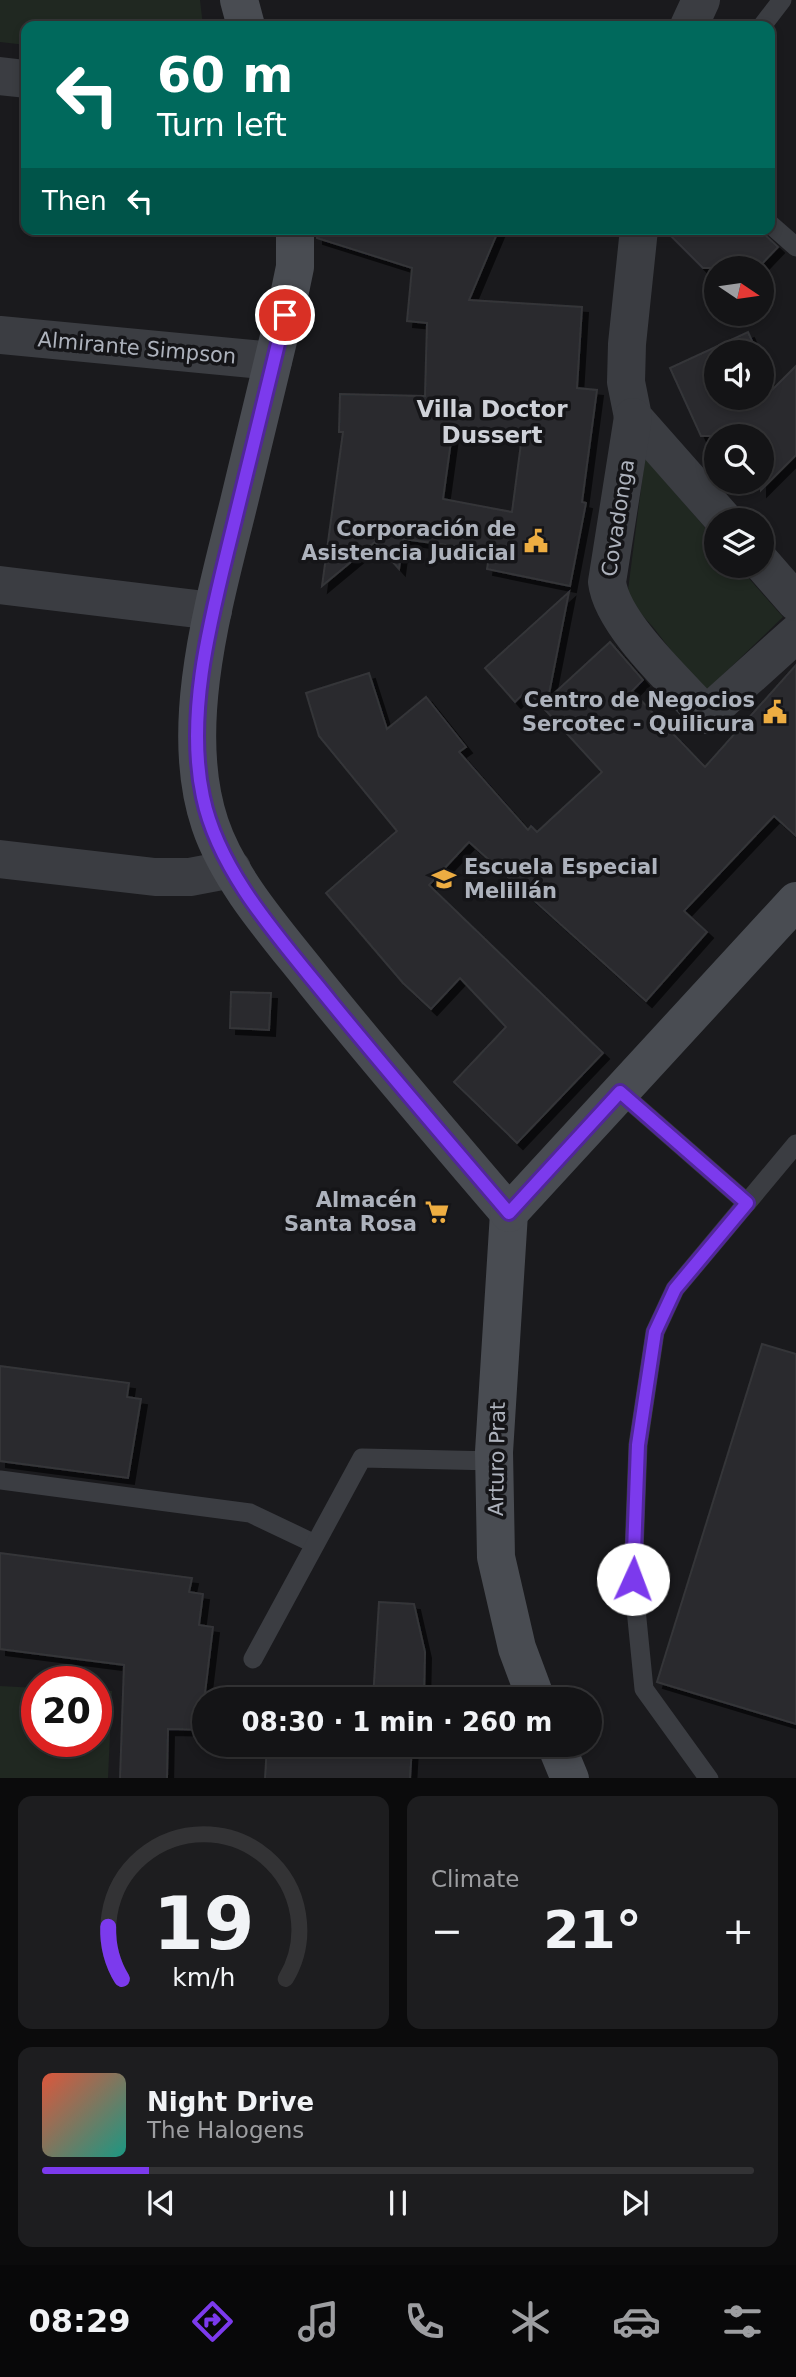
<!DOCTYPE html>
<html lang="en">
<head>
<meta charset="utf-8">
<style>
  :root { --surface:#141416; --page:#1d1d1f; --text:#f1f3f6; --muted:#9d9ea1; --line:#333335; --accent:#7c3aed }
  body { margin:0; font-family:"DejaVu Sans",sans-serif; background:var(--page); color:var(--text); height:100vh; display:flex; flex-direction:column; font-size:26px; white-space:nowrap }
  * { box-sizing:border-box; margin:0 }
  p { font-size:23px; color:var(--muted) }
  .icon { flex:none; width:38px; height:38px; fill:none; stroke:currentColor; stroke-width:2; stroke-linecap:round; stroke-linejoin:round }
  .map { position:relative; height:1778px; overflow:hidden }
  .drawer { display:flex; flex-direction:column; gap:18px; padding:18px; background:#0b0b0c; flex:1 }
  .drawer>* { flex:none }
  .hud { position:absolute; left:21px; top:21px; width:754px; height:214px; border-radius:14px; box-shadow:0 4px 10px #0003,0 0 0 2px var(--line); background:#00695c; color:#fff; overflow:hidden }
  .needle { width:46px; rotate:103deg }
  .tools { position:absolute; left:704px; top:256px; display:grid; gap:14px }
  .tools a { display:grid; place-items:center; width:70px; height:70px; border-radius:50%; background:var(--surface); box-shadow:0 4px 10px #0003,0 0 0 2px var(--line); font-size:35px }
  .speed { position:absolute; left:21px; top:1666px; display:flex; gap:14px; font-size:35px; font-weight:700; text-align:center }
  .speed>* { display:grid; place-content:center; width:91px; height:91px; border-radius:50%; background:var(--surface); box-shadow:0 4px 10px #0003,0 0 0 2px var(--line); line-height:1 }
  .speed .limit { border:10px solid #d22; background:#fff; color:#111 }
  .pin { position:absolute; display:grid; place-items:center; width:60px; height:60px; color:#fff; margin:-30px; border:4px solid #fff; border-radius:50%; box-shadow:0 2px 7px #0007 }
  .me { position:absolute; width:77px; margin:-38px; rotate:2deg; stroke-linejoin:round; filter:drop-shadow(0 0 5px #0008) }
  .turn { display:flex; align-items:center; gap:24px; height:147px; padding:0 21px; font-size:32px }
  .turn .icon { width:91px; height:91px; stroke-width:2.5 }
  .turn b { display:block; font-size:49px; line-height:60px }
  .then { display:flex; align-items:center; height:66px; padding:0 21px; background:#0003; gap:14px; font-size:26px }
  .big { font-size:52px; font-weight:700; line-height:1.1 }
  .drawer .card { flex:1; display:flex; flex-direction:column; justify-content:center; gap:10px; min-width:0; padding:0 24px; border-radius:14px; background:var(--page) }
  .drawer .dial { align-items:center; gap:0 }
  .dial svg { height:182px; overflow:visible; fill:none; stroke:var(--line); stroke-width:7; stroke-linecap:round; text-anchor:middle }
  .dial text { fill:var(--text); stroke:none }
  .song { display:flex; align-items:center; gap:21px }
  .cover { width:84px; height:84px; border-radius:10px; background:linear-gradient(135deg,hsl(10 70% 55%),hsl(170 70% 35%)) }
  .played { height:7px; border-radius:4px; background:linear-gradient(90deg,var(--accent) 15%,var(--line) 15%) }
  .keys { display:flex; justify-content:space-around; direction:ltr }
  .heat { display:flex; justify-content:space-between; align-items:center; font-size:38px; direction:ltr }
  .drawer .tiles { flex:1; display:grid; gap:18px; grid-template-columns:1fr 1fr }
  .card:last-child { grid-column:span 2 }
  .trip { position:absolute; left:192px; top:1687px; width:410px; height:70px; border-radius:35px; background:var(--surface); box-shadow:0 4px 10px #0003,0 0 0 2px var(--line); font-weight:700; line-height:70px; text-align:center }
  .tabs { display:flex; height:112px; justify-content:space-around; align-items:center; background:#080809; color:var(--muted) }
  .tabs .icon { width:49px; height:49px }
  .tabs .active { color:var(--accent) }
  .tabs b { font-size:32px; color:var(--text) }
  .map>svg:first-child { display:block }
  .green { fill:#202821 }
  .building { fill:#2a2b2e; stroke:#343539; stroke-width:2; fill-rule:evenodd; filter:url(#shadow) }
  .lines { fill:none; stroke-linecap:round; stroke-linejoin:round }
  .lane { stroke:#3b3d42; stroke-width:19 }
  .street { stroke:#3b3d42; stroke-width:38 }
  .secondary { stroke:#494c52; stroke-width:38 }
  .route-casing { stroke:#51269a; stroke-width:18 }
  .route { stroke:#7c3aed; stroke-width:12 }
  .labels { text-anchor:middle; stroke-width:7; stroke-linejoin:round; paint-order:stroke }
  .street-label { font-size:21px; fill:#adb2bc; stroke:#151518 }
  .poi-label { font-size:21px; font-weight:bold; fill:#adb2bc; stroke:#151518; text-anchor:end }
  .neighbourhood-label { font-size:23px; font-weight:bold; fill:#ced1d8; stroke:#151518 }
</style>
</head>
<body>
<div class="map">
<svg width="796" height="1779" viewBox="0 0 796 1779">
  <defs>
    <filter id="shadow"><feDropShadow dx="6" dy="6" stdDeviation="0" flood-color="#0009"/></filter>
  </defs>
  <rect width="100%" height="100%" fill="#1a1a1d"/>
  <g class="green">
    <path d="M0,0H200L203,26H26V45L0,42Z"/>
    <path d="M645,458L716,540V565H737L783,617L704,693L653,627L627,598Z"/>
    <path d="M0,1686L37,1688V1741H96V1690L112,1691L108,1778H0Z"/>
  </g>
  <g class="building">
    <path d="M317,229H499L469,300L582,307L577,388L597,390L582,502L586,503L570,586L487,569L490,551L403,539L399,569L375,542L322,586L343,432H339L340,394L425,396L427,323L407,321L412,268L317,238ZM452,434L522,436L512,512L443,499Z"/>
    <path d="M664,229H759L778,247L758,268H703Z"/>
    <path d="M748,332L757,352H716V397H761V362L773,389L796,366V455L761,490V436H701L670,368Z"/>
    <path d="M569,592L548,699L610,642L643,680L632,691L705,767L796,665V836L774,816L684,911L707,932L646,1001L469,842L429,885L603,1053L517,1143L454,1082L506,1027L460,978L431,1009L403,983L326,893L397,831L319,736L306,693L369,673L387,729L426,697L466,747L459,752L528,830L531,826L537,832L602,772L527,690L515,702L485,668Z"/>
    <path d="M231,992L271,993L269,1030L230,1028Z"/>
    <path d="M762,1344L796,1354V1724L657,1682Z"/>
    <path d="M0,1366L129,1383L127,1397L141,1399L128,1478L0,1461Z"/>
    <path d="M0,1553L192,1578L189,1592L203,1594L199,1625L213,1627L205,1693L263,1695V1698L291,1699H205V1730L168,1729L167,1779H120L124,1665L0,1649Z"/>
    <path d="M379,1602L414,1604L425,1652L424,1699H373Z"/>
    <path d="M267,1745H412L410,1779H265Z"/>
  </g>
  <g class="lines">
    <g class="lane">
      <path d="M762,26L782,0"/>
      <path d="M770,224L796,247"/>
      <path d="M620,1092L747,1203"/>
      <path d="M0,1480L250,1513L315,1544"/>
      <path d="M253,1659L362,1458L495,1461"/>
      <path d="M709,1779L644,1689L633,1579L638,1445L655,1332L675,1289L796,1144"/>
    </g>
    <g class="street">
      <path d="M689,26L701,0"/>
      <path d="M0,76L26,79"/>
      <path d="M639,229L627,344L626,382L633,417L724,520"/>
      <path d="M0,335L273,361"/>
      <path d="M633,417L607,582C612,624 676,682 706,715L796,634"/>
      <path d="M761,562L796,602"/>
      <path d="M0,585L213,611"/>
      <path d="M0,859L155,877H190L232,869"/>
    </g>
    <g class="secondary">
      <path d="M239,0L246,26"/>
      <path d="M295,229V267L290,291C273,362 256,432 239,502C215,600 177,726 210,824C229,881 278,935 315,982C378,1060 443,1136 509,1213"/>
      <path d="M509,1213L494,1452L496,1557L517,1648L536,1699"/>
      <path d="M509,1213L796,901"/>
      <path d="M556,1745L570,1779"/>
    </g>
  </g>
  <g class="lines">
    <g class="route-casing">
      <path id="route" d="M285,315C267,388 249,462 231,536C211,618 185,714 203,797C219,874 283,942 331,1002C389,1073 449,1143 509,1213L620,1092L747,1203L675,1289L655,1332L638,1445L633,1579"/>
    </g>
    <use href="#route" class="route"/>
  </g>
  <defs>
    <g id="civic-bare" transform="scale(1.89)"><path d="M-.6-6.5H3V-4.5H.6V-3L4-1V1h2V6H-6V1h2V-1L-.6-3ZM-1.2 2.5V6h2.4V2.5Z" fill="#edad42" stroke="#151518" stroke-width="2.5" paint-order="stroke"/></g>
    <g id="school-bare" transform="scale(1.89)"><path d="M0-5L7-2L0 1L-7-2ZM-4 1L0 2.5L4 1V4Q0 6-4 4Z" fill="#edad42" stroke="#151518" stroke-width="2.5" paint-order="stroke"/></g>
    <g id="supermarket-bare" transform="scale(1.89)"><path d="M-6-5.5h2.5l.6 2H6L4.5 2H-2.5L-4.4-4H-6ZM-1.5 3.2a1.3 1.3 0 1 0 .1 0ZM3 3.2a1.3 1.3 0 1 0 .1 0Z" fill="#edad42" stroke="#151518" stroke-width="2.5" paint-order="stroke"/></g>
  </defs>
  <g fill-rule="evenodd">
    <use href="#civic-bare" x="536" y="541"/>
    <use href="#civic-bare" x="775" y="712"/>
    <use href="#school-bare" x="444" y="879"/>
    <use href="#supermarket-bare" x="437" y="1212"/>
  </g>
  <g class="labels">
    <g class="street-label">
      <text transform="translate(137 348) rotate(5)" y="7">Almirante Simpson</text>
      <text transform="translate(618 518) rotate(-81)" y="7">Covadonga</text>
      <text transform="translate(497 1459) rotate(-89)" y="7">Arturo Prat</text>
    </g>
    <g class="poi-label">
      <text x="516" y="536">Corporación de<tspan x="516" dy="24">Asistencia Judicial</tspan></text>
      <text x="755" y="707">Centro de Negocios<tspan x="755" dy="24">Sercotec - Quilicura</tspan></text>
      <text x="464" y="874" text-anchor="start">Escuela Especial<tspan x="464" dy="24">Melillán</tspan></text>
      <text x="417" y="1207">Almacén<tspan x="417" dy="24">Santa Rosa</tspan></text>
    </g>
    <g class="neighbourhood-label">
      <text x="492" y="417">Villa Doctor<tspan x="492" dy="26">Dussert</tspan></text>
    </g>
  </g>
</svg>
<div class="tools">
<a><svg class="needle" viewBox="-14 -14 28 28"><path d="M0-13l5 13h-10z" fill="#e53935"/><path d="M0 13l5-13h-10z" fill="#9d9ea1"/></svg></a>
<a><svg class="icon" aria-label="sound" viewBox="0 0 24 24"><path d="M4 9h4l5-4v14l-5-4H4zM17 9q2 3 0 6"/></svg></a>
<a><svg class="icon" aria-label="search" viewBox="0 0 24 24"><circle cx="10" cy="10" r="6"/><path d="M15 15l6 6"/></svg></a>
<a><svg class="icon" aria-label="layers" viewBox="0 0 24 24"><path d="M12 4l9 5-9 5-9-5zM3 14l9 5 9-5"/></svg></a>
</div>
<div class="speed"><div class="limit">20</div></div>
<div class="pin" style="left:285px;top:315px;background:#d93025"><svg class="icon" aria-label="arrive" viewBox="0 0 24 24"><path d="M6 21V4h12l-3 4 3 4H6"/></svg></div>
<svg class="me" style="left:633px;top:1579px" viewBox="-20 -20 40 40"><circle r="19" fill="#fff"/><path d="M0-13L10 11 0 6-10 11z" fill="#7c3aed"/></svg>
<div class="trip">08:30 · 1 min · 260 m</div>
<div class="hud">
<div class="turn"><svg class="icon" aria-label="left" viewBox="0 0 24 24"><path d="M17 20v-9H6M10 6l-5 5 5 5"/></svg><div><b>60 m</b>Turn left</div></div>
<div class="then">Then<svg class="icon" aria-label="left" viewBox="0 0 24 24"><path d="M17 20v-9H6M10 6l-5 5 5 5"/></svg></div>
</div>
</div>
<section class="drawer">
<div class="tiles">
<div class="card dial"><svg viewBox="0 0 100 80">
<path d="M14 69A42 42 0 1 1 86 69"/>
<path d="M14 69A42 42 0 0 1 8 46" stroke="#7c3aed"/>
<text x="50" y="56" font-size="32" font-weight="700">19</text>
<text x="50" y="72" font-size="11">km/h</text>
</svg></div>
<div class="card"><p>Climate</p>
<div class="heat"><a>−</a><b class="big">21°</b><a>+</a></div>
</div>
<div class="card">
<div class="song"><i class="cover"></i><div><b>Night Drive</b><p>The Halogens</p></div></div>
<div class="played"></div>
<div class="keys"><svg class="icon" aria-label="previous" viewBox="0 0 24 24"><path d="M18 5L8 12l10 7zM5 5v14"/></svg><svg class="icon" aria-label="pause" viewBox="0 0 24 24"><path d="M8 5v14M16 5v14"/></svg><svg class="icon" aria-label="next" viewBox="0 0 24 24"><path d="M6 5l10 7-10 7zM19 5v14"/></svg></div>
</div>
</div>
</section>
<nav class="tabs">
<b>08:29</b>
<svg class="icon active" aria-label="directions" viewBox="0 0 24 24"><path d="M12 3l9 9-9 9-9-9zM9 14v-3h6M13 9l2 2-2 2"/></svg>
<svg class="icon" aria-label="music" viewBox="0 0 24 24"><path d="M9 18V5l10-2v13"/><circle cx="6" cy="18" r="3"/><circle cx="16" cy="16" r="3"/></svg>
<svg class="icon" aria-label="phone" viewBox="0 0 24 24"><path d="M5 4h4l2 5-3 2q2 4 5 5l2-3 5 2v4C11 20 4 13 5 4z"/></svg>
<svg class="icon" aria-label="climate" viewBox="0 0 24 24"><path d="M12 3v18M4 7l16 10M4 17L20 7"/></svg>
<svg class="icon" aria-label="car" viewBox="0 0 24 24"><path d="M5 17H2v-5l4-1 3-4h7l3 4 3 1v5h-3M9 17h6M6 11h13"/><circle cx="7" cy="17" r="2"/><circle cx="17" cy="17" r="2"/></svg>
<svg class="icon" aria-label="filters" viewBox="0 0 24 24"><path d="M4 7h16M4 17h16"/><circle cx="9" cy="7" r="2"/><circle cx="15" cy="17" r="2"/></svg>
</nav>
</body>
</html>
